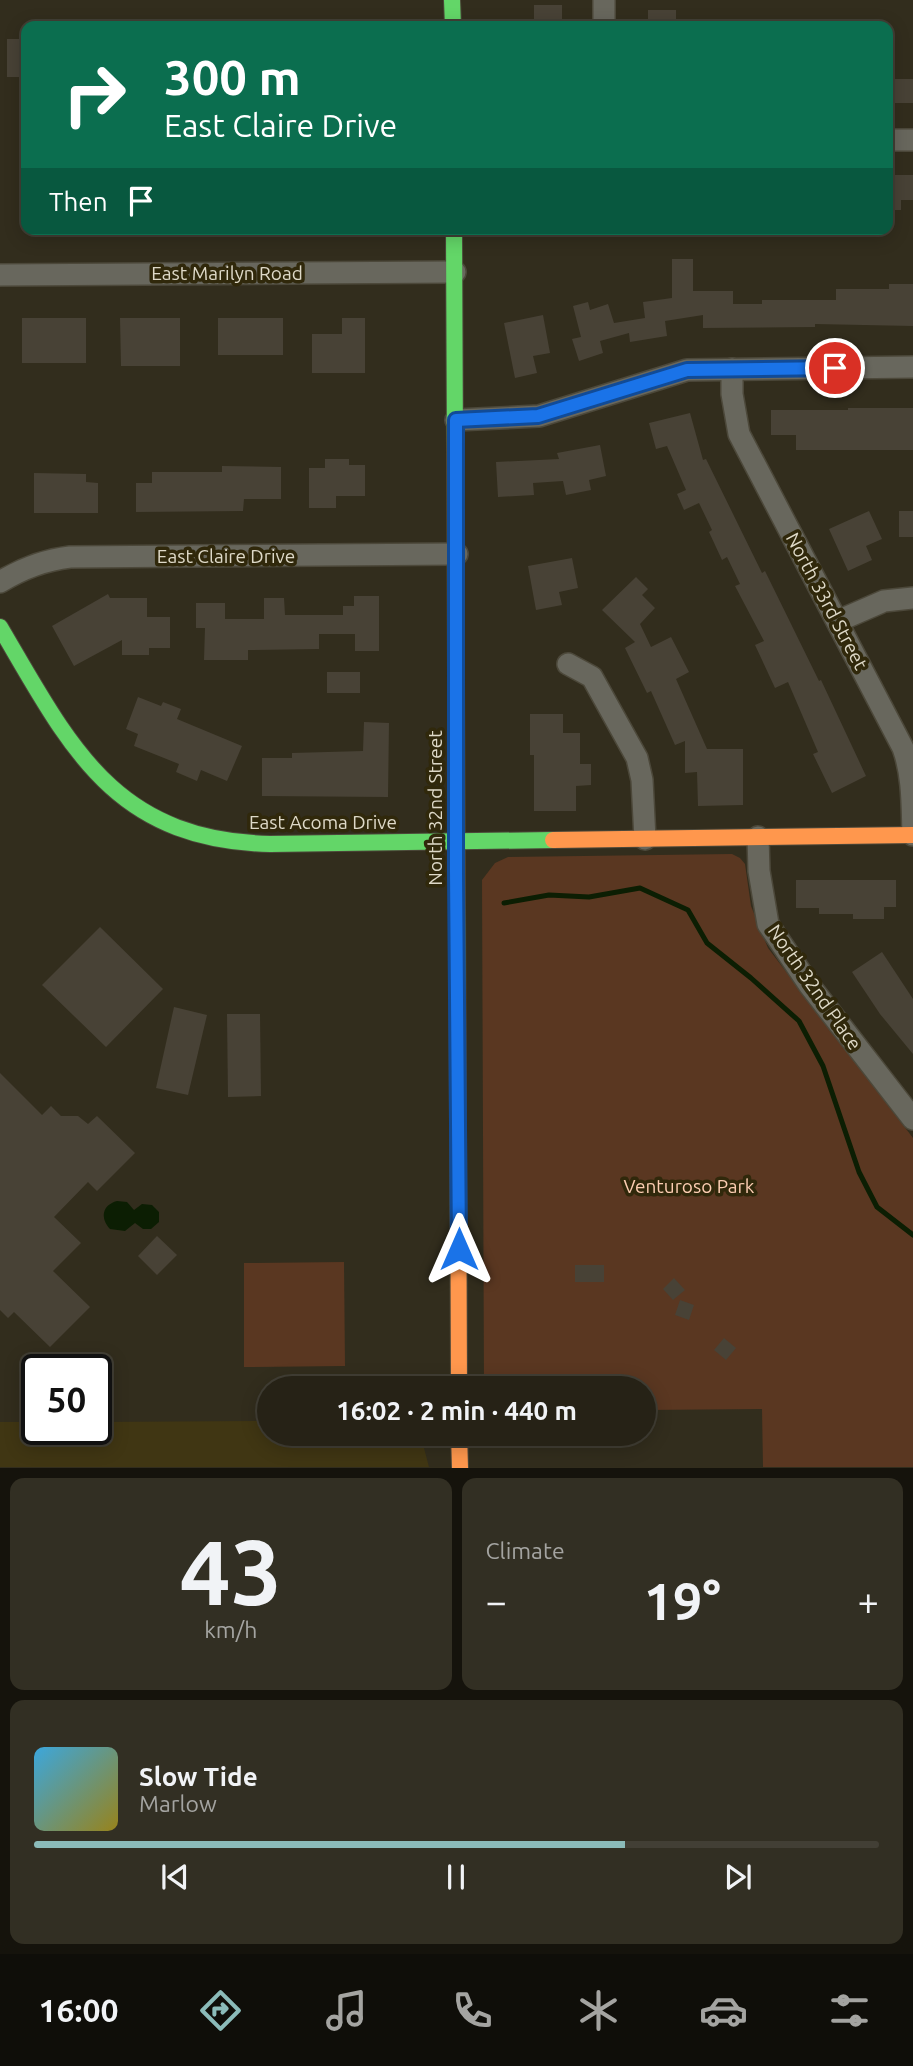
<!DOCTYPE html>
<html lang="en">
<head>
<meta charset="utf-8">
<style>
  :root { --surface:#262216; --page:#322f23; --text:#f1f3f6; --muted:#a4a4a1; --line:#423f35; --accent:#8bbbb9 }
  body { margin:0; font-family:Ubuntu,sans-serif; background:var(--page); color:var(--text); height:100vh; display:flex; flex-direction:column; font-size:26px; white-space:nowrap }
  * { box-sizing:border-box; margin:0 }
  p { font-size:23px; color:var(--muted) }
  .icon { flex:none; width:38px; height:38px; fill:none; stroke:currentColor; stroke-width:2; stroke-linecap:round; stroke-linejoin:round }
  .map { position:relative; height:1468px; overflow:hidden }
  .drawer { display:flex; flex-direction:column; gap:10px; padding:10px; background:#15130c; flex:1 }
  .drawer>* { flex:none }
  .hud { position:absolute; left:21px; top:21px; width:872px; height:214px; border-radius:14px; box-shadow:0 4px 18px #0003,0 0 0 2px var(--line); background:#0b6e4f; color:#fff; overflow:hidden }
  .speed { position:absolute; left:21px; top:1354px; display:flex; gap:14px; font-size:35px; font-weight:700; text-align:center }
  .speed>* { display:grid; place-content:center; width:91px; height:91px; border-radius:50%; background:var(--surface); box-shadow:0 4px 18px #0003,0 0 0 2px var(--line); line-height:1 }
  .speed .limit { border:4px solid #111; border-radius:10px; background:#fff; color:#111 }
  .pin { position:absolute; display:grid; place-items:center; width:60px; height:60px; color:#fff; margin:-30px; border:4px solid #fff; border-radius:50%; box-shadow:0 2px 7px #0007 }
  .me { position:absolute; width:77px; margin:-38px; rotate:0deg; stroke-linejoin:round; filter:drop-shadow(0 0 5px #0008) }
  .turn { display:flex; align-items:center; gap:24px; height:147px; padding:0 28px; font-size:32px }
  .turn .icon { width:91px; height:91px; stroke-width:2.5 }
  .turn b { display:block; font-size:49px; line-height:60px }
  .then { display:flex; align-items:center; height:66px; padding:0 28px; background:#0003; gap:14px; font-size:26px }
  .big { font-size:52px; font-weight:700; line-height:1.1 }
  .drawer .card { flex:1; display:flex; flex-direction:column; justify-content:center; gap:10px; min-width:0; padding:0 24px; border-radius:14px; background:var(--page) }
  .drawer .dial { align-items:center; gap:0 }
  .dial b { font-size:91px; line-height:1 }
  .song { display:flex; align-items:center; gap:21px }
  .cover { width:84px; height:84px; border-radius:10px; background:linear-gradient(135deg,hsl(200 70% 55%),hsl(50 70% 35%)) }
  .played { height:7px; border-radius:4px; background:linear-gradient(90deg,var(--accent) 70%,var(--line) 70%) }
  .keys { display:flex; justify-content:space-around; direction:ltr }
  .heat { display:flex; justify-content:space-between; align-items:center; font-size:38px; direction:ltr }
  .drawer .tiles { flex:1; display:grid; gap:10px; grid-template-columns:1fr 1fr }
  .card:last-child { grid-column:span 2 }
  .trip { position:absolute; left:257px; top:1376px; width:399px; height:70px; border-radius:35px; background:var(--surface); box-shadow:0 4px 18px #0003,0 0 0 2px var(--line); font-weight:700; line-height:70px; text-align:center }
  .tabs { display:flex; height:112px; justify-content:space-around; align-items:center; background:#0f0e09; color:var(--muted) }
  .tabs .icon { width:49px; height:49px }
  .tabs .active { color:var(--accent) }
  .tabs b { font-size:32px; color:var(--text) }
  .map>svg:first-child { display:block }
  .built { fill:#403613 }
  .green { fill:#5a3721 }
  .water { fill:#0c1e03 }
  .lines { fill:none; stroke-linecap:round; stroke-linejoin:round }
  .stream { stroke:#0c1e03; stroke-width:5 }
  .building { fill:#484236 }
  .street-casing { stroke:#4c483a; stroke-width:24 }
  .fast-casing { stroke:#4c483a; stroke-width:18 }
  .slow-casing { stroke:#4c483a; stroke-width:18 }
  .street { stroke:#68675d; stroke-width:21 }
  .fast { stroke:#63d668; stroke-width:16 }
  .slow { stroke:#ff974d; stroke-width:16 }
  .route-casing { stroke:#114b97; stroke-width:18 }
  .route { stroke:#1a73e8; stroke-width:12 }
  .labels { text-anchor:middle; stroke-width:7; stroke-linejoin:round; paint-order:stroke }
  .street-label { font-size:19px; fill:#ded9c8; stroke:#30280b }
  .park-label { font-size:19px; fill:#fccdb2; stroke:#30280b }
</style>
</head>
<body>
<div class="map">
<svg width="913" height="1468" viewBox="0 0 913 1468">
  <rect width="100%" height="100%" fill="#322d1d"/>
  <path class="built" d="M269,1421L270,1433H420L429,1467H0V1422H37V1430H96V1422Z"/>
  <g class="green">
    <path d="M732,854L740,858L745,864L751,906L768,948L913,1138V1467H763L762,1409L644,1410V1388H484L482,880L495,863L508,857Z"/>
    <path d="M344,1262L345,1366L244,1367V1263Z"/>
  </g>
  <path class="water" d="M117,1201L127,1202L134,1210L142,1204L152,1205L159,1212V1222L151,1229H143L135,1223L125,1231L110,1229C100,1218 102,1205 117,1201Z"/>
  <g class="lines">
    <path class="stream" d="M504,903L549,895L589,897L640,888L688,910L707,943L751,978L799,1021L823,1066L859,1172L877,1207L913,1235"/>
  </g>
  <g class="building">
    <rect x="534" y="5" width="28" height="21"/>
    <rect x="648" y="10" width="28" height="16"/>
    <rect x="7" y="39" width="19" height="38"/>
    <rect x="894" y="79" width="19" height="24"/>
    <path d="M887,175H913V200H901V210H887Z"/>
    <path d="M672,259H693V291H733V304H762V300H836V289H889V284H913V326L815,324V327L703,328V315L665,321L667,336L630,342L629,333L600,341L603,353L579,361L572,339L581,337L573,306L588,302L590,310L608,304L614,323L645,318L643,302L672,298Z"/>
    <path d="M543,315L550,353L533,356L537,373L515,378L504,323Z"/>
    <rect x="22" y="318" width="64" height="45"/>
    <path d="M120,318H180V366H121Z"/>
    <rect x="218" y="318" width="65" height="37"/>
    <path d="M342,318H365V373H312V334H342Z"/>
    <path d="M848,408H913V450H796V435H771V410H848Z"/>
    <path d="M690,413L703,460L706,459L762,573L765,571L819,681L821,680L866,776L832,793L813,754L818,752L788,682L775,688L755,645L764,641L735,586L740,584L727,557L722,560L709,532L712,530L699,503L684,510L677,494L686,490L667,446L656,449L649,423Z"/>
    <path d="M600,445L606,476L589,480L591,490L566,495L563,481L533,483L534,495L498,497L496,462L559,459L557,453Z"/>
    <path d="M325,459H349V465H365V496H336V508H309V468H325Z"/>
    <path d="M222,466L281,467V499H244L243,511L136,512V483H152V472H222Z"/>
    <path d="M34,473L86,474V482L98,483V513H34Z"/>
    <path d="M869,511L882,539L866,546L872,560L848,571L829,529Z"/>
    <rect x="899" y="511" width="14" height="26"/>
    <path d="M572,558L578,588L559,592L562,605L536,610L528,566Z"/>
    <path d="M636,577L648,589L642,595L655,608L640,624L651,647L671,637L689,672L676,679L707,749H743V805L698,806L697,772L685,773V741L675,745L651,691L647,693L625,648L635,642L602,610Z"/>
    <path d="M108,594L110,598H147V617H170V648H149V655H122V640L74,666L52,626Z"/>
    <path d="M354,596H379V651H355V634H319V649L248,650V660H204L205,628H196V603H225V619H264V598H284L285,615H343V606H354Z"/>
    <rect x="327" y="672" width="33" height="21"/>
    <path d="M138,697L161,706L163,702L181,709L177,719L242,746L227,781L201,770L197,781L176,772L179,764L134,746L138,734L126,729Z"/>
    <path d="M530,714H563V733H580V764H591V785L576,786V811H534V755H530Z"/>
    <path d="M364,722L389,723L388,797L262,796V758H292V753L363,751Z"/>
    <path d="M796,880H896V907H884V919H853V914H819V908H796Z"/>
    <path d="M100,927L163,989L106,1047L42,985Z"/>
    <path d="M882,952L913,999V1054L880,1014L852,972Z"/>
    <path d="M174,1007L207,1015L188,1095L156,1088Z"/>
    <path d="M227,1014H260L261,1096L228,1097Z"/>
    <path d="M0,1073L42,1115L51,1106L61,1116H78L88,1124L97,1116L135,1153L97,1191L88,1182L54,1217L81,1243L53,1271L90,1307L50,1347L14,1312L8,1318L0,1310Z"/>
    <path d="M157,1236L177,1255L157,1275L138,1256Z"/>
    <rect x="575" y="1265" width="29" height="17"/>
    <path d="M674,1278L685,1290L673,1300L663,1289Z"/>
    <path d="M680,1300L694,1305L689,1320L675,1315Z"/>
    <path d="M724,1338L736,1348L726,1360L714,1350Z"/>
  </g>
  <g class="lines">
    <g class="street-casing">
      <g id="street">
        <path d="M604,0V26"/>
        <path d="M887,140H913"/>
        <path d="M0,275L455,272"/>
        <path d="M732,369V394L739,434L903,748C913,776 912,805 913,835"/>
        <path d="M456,420L539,416L687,370L913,367"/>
        <path d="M0,582C23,568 44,560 70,557L457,554"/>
        <path d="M838,621L884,601L913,598"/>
        <path d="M568,664L592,677L637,758L642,780L645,839"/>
        <path d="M758,837L759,871L768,924L810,986L913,1119"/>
      </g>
    </g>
    <g class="fast-casing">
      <g id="fast">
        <path d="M452,0L453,26"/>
        <path d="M454,229L458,1127"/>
        <path d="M0,627C70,746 113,840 270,844L553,840"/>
      </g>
    </g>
    <g class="slow-casing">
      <g id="slow">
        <path d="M553,840L913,835"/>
        <path d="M458,1127L459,1388"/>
        <path d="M459,1433L460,1468"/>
      </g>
    </g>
    <use href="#street" class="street"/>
    <use href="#fast" class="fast"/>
    <use href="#slow" class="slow"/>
  </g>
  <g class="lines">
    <g class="route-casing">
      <path id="route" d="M459,1249L456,872V420L538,416L687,370L835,368"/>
    </g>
    <use href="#route" class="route"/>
  </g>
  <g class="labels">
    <g class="street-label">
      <text x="227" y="280">East Marilyn Road</text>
      <text x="226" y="563">East Claire Drive</text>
      <text transform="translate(827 601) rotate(62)" y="7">North 33rd Street</text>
      <text transform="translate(435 808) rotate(-90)" y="7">North 32nd Street</text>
      <text x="323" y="829">East Acoma Drive</text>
      <text transform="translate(815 987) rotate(55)" y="7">North 32nd Place</text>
    </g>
    <g class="park-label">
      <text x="689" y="1193">Venturoso Park</text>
    </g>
  </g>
</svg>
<div class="speed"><div class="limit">50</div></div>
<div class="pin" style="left:835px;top:368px;background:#d93025"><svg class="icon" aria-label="arrive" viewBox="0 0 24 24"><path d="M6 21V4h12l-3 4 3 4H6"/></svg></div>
<svg class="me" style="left:459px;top:1249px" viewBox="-20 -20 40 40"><path d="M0-17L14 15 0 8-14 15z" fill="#1a73e8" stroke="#fff" stroke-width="4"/></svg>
<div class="trip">16:02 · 2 min · 440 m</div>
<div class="hud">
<div class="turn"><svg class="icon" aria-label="right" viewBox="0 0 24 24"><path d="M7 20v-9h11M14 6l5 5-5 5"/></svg><div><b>300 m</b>East Claire Drive</div></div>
<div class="then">Then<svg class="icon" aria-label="arrive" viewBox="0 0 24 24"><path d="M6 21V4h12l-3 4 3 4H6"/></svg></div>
</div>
</div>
<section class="drawer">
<div class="tiles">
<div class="card dial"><b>43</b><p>km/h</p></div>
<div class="card"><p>Climate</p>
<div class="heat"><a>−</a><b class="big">19°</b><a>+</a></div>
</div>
<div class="card">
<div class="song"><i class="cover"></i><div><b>Slow Tide</b><p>Marlow</p></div></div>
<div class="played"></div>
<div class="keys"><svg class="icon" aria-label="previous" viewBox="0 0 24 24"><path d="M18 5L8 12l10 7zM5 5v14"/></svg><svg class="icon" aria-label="pause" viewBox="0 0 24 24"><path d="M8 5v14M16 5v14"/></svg><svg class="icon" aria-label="next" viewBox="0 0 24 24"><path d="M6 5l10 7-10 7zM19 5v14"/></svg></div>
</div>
</div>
</section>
<nav class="tabs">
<b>16:00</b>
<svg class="icon active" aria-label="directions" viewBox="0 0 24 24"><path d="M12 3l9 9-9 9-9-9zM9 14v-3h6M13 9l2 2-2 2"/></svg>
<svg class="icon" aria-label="music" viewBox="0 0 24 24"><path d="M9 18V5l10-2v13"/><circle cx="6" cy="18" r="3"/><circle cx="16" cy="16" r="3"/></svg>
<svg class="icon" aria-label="phone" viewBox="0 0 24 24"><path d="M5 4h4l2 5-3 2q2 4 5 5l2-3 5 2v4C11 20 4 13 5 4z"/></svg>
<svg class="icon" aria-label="climate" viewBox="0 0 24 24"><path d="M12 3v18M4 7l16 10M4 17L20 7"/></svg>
<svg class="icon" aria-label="car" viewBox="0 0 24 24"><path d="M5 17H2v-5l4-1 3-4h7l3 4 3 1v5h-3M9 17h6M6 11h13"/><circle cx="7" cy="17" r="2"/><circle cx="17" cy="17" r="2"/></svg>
<svg class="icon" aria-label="filters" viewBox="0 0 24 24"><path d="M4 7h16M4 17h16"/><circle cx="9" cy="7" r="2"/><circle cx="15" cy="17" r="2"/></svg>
</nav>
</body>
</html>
